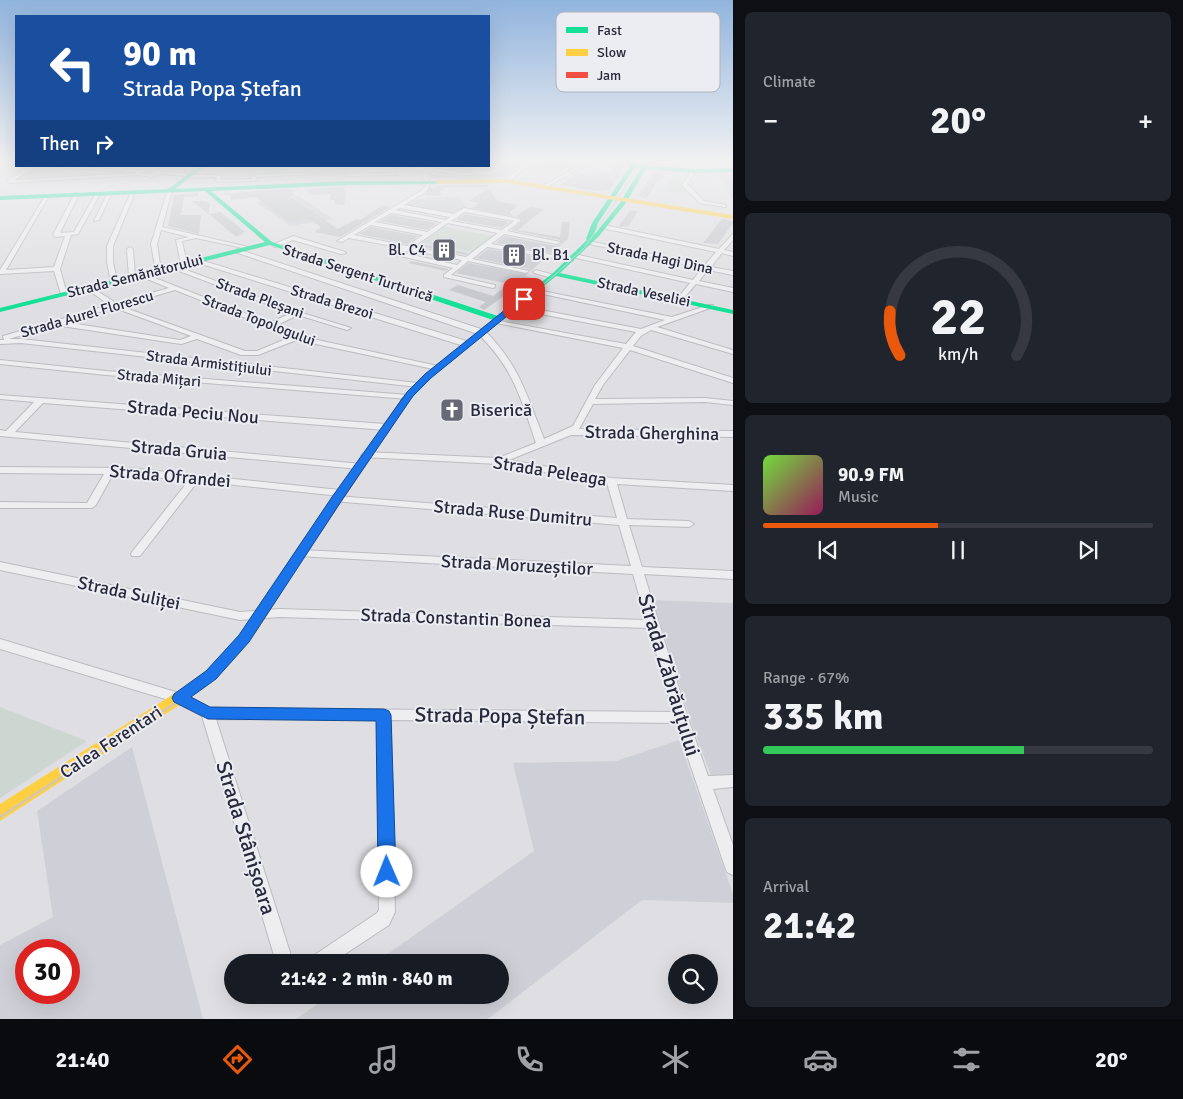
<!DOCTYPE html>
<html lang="en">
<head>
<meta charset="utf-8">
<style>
  :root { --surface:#171b24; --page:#20242c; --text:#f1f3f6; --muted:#9ea1a6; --line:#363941; --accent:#ea580c }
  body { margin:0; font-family:Signika,sans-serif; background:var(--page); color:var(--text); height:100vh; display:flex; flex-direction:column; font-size:19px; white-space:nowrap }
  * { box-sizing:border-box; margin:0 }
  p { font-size:16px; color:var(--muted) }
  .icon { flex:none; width:28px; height:28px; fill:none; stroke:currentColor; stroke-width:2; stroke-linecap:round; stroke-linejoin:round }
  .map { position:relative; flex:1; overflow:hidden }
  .sheet { display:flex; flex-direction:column; gap:12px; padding:12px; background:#0d0f14; width:450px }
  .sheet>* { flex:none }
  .hud { position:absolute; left:15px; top:15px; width:475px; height:152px; border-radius:0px; box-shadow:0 5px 20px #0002; background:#1a4fa0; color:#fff; overflow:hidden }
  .controls { position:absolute; left:668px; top:954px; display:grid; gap:10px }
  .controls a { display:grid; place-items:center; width:50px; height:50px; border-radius:50%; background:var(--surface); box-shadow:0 5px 20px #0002; font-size:25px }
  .speed { position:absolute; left:15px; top:939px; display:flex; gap:10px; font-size:25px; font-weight:700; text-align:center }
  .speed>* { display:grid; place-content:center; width:65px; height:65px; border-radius:50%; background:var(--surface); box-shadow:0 5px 20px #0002; line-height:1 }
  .speed .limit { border:8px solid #d22; background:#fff; color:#111 }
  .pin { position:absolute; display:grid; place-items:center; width:42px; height:42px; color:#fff; margin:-21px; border-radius:10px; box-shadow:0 2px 8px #0006 }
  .me { position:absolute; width:55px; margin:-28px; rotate:359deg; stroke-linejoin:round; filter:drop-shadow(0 0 4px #0008) }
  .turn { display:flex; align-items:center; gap:18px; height:105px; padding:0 25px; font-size:22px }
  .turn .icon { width:65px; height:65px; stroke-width:2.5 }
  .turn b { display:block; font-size:35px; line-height:42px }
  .then { display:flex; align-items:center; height:48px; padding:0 25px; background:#0003; gap:10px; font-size:19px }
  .big { font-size:38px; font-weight:700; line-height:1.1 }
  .sheet .widget { flex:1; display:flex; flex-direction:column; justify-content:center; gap:8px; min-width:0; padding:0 18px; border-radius:8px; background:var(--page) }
  .sheet .dial { align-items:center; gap:0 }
  .dial svg { height:130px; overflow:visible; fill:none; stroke:var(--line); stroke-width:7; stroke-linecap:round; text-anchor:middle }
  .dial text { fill:var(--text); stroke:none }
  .song { display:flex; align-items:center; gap:15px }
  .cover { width:60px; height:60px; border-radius:8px; background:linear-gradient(135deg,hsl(100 70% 55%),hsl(330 70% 35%)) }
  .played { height:5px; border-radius:2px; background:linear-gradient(90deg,var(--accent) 45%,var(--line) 45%) }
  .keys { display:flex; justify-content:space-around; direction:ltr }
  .heat { display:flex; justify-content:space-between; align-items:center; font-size:28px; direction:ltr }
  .charge { height:8px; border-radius:4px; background:linear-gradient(90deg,#34c759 67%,var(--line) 0) }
  .trip { position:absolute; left:224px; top:954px; width:285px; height:50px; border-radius:25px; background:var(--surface); box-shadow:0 5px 20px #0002; font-weight:700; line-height:50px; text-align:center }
  .dock { display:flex; height:80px; justify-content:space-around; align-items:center; background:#090b0e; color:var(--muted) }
  .dock .icon { width:35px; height:35px }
  .dock .active { color:var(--accent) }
  .dock b { font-size:22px; color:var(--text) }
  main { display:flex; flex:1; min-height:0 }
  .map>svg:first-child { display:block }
  .built { fill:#cfd0d7; fill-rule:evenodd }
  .green { fill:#cdd6d0 }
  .building { fill:#c6c7cc }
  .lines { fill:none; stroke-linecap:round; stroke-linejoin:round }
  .street-casing { stroke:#bcbcc0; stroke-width:2 }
  .street { fill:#eeeef0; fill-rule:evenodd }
  .fast { fill:#16e098; fill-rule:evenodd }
  .slow { fill:#ffcf43; fill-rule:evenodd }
  .jam { fill:#f24e42; fill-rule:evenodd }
  .tram-far1 { stroke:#c7c7cb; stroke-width:1 }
  .tram { stroke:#c7c7cb; stroke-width:2 }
  .route { fill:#1a73e8; stroke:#114b97 }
  .labels { text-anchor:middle; stroke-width:4; stroke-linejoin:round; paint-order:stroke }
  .far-poi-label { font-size:15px; fill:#28293b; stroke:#ecedf3; text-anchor:end }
  .far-street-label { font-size:15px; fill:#28293b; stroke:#ecedf3 }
  .poi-label { font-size:18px; fill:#28293b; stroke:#ecedf3; text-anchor:start }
  .street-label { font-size:18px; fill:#28293b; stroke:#ecedf3 }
  .near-street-label { font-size:21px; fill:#28293b; stroke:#ecedf3 }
  .key { fill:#ecedf3; stroke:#b1b2bc; stroke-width:1 }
  .key-label { font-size:14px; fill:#28293b }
</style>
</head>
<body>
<main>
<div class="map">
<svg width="733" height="1019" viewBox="0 0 733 1019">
  <rect width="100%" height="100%" fill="#dfdfe3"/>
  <g class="built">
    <path d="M713,172H733V198H731L726,184Z"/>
    <path d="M299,196L333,219L291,226L257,203Z"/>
    <path d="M460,196L466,207L455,214L407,205L417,199Z"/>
    <path d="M653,600L733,603V775L712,777L695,734Z"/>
    <path d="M679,740L733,894V903L642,900L488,1019H296L330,995H500V962H376L534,851L513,763L616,761Z"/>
    <path d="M132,747L203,1019H0V945L53,917L37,811ZM26,950H69V992H26Z"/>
  </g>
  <g class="green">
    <path d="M224,166H315L329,168L325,170H297L288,174L254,176L252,169H221Z"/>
    <path d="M672,178L683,180L681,184L692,195L661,190H666Z"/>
    <path d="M444,227L493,236L472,252L421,243Z"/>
    <path d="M0,707L87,741L0,798Z"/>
  </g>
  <g class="building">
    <path d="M489,159H504L490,170L463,171L439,167L460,166L481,169L489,166Z"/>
    <path d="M514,159H526L505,177L431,178L429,174L463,177L492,176Z"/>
    <path d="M555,159H575L564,170L539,167L546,160L555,161Z"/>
    <path d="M617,159H626L618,177L610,189L597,191L560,185L576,173L592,175L594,170L610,172Z"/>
    <path d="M654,171L665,172L658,183H656L646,199L639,195Z"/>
    <path d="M488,185L489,187H443L444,190L440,191L441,196L424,195L430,188H436L435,186Z"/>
    <path d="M343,187L346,194L344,205L335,204V200H331L330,194L309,195L307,189Z"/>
    <path d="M292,189L294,196H289L338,229L356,219L360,220L383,205L390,207L340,237L315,232L321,227L309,219L289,222L255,197L231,200L230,195L219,194Z"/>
    <path d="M487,189H490L497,201L518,205L510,212L513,216L472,208L479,203L469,201Z"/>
    <path d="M198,193V196L184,197L181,215H201L199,234L168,226L174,195Z"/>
    <path d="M192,201H205L210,204L208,214Z"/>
    <path d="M530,207L544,209L518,230L560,237L562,222H570L568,239L551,253L496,243L504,236L557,246L561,244L560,240L511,230L522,221L521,218L516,216Z"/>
    <path d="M630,210L638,211L628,227L619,226Z"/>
    <path d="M220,212L238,226L245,232L236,237L209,214Z"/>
    <path d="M465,214L509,222L502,228L456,220Z"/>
    <path d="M391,215L437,223L427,230L380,221Z"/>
    <path d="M722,219L733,221V223L718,244L703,243Z"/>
    <path d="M371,227L418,236L407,244L359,234Z"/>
    <path d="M421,244L468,253L466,255L418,246Z"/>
    <path d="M488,249L545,258L531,271L529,269L476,258Z"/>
    <path d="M412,261L449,269L446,271L408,263Z"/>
    <path d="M468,263L528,274L525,276L531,277L484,310L479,307L486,302L449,290L458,285L493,296L509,284L456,273Z"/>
  </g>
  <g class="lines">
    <g class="street-casing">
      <g id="street">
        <path d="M507,159H512L492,174L463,175L431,171L426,173L430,185L426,192L404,205L454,214L464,208L520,219V221L507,231L560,242L557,244L504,234L491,244L570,258L573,260L572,261L487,247L472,259L529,271L526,273L468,261L451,275L495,285V287L493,288L444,277V275L453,268L396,255V253L403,248L349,238L342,242L337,241L422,190L426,185L422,173L425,170H405L403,169L404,166H408V168L437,166L434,168L463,173L491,172ZM400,208L450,217L446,220L395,210ZM465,212L514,221L502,230L451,221ZM391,213L442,222L427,232L375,222ZM448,223L498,233L466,257L413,247ZM371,225L423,235L407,246L354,235ZM409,250L462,260L457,265L403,253Z"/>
        <path d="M530,159H535L509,182H505V180Z"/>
        <path d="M593,159H598L546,187L542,186Z"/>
        <path d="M3,162L16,163V165L1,164Z"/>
        <path d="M31,166H37L14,180L136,173V171L156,169L163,172L190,174L192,175H219L221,176V180L252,179V176L254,175L345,171L347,172L256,177V180L254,181L218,182L216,181V177L187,178L185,176L160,174L152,177L138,175L10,183L7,181ZM146,171L157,172L151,175L140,173Z"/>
        <path d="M47,166H72L124,171L122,172Z"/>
        <path d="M398,168L402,169L398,175L346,176L344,175L346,174L396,173Z"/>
        <path d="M692,170L696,171L687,184L704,201L726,205V207L700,203L682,185Z"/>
        <path d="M168,189L172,190L162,227L248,247V249L196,238L182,241L187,264L184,266L181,264L176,240L189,237L161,230L157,244L161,271L156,272L151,244Z"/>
        <path d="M133,191L135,192L113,246V262L117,282L114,284L111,282L107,262V246L131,192Z"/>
        <path d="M110,192L112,193L99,220L94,221L108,193Z"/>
        <path d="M75,193L79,194L60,233L74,232L96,193L100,194L78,234L71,235L60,269L67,294L66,295L61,294L54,271L0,274V270L45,196L47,195L49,196L6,270L54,267L65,236L56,237L53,235Z"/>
        <path d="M604,225L719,249L733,234V240L724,250L733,252V256L722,253L711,267L733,271V275L708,270L699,281L733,288V292L696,284L682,300L680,301L677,299L690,283L572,257L571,256L574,254L693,280L702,268L585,243L588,241L705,265L716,252L602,228V226Z"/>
        <path d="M293,236L345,252L346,253L341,254L293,240L275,247L272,245Z"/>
        <path d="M130,247L133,249L135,277L132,279L129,277L127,249Z"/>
        <path d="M237,249L484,330C519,364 527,396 544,439L573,426L595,385L623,348L496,323L494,322V320L626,344L636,332L514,309L511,307L514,305L641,329L665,320L534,292L532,291V289L672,317L709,305H713V307L657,327L733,350V354L651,330L641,336L633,346L733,378V383L630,350L603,385L595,399L705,398L733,401V405L705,402L593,404L579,429L733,431V437L571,435L509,460L611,478L733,485V491L617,484L627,519L689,521L694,524L689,527L629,525L642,567L733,571V579L644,574L688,718L708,776L733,775V787L713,789L733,845V875L727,872L725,867L676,723L391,720L395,912L389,925L333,962H311L313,956L377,913L379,910L377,720L216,719L293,962H276L202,716L175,702L0,649V639L179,693L210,708L673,712L649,628L279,617L240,620L0,570V562L240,612L279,609L646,620L633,574L297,556L296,554L301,550L631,566L619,525L333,501L331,499L333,497L336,496L617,518L607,483L498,464L363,457L361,455L366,452L498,458L536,443C521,399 513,367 478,334L235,252L234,251Z"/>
        <path d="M197,259L470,342L471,344L467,346H464L195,262L194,261Z"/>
        <path d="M173,265L299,312L351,328L347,330L298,315L277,325L313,339L438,366L442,368L438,370L311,343L299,339L258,355H241L197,339L181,344L55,325L9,339H21L418,383L422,385L418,387L21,343L0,344V340H4L3,336L109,305L87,289V287H91L116,303L169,288L140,276L139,275L142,273L270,323L291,313L171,268L170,267ZM175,290L266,326L267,327L293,336L257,351H245L120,306ZM114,308H115L191,336L180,340L64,322Z"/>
        <path d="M536,270L554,275L555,276L552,278L534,273L533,272Z"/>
        <path d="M0,360L106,371L408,395L412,397L408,399L106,375L0,364Z"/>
        <path d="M0,395L385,424L389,427L385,430L43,403L15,432L362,464L364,466L362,468L359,469L0,436V430L6,431L34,402L0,399Z"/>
        <path d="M0,467L129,468L340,490L345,493L340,496L198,481L140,556H132L131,554L132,552L189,480L113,474L96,505L92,508H0V502L87,503L104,474L0,473Z"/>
      </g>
    </g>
    <use href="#street" class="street"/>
    <path class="fast" d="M635,159H639L636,165H643L647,159H651L648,166L694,169L733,168V172L694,173L646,169L625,204L599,236L560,273L733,310V314L556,276L431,378L408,402L405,403L400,400L425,374L493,320L270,245L0,312V308L265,242L205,191L0,200V196L168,189L199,166H205L175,189L349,181H440L438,184L349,185L211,191L272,242L498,316L553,273L587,240L586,239L592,223ZM634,168H641L620,203L594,235L598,223Z"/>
    <g class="slow">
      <path d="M7,159H13L0,167V163Z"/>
      <path d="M507,179L733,215V219L507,183L438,184L435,182L438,180Z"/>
      <path d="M284,574L288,575L290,578C260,628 241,661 193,696L0,821V804L183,688L208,669L238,638L280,575Z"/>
    </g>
    <path class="jam" d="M405,397L410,400L288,581H280L278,578L280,575L402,398Z"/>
    <path class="tram-far1" d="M279,592L387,427L411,394L440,368L556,274L585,247L644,159"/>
    <path class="tram" d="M0,817L200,687C233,657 255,627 280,591"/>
  </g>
  <linearGradient id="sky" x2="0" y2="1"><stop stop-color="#91b4dd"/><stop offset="0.53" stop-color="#f1f1f2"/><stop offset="1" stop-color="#f1f1f2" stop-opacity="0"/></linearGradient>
  <rect width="733" height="302" fill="url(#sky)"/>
  <path class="route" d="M521,297L528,299L431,378L413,396L342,500L249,642L216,679L191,697L210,707L384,709L389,711L391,715L396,872L393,879L387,881L380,879L378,872L376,721L208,719L174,702L172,698L174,694L206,671L239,635L332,497L407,392L425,374Z"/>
  <defs>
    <g id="building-square" transform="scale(1.25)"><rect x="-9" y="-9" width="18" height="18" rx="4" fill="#686976" stroke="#ecedf3"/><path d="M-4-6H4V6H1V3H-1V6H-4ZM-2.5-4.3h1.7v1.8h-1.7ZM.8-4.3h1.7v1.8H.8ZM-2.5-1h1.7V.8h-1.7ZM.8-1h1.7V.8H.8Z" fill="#fff"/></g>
    <g id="church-square" transform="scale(1.25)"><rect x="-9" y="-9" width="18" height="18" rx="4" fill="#686976" stroke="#ecedf3"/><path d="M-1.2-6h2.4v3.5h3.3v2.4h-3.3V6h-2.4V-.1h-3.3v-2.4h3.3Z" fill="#fff"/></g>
  </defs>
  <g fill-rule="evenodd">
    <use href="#building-square" x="444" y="250"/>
    <use href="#building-square" x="514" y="255"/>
    <use href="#church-square" x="452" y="410"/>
  </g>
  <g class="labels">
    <g class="far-poi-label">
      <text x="426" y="255">Bl. C4</text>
      <text x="532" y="260" text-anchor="start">Bl. B1</text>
    </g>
    <g class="far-street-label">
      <text transform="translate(660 258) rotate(12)" y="5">Strada Hagi Dina</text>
      <text transform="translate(358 273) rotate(18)" y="5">Strada Sergent Turturică</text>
      <text transform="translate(135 276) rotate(-14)" y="5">Strada Semănătorului</text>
      <text transform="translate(644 292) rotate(12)" y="5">Strada Veseliei</text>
      <text transform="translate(260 298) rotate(20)" y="5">Strada Pleșani</text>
      <text transform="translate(332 302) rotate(17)" y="5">Strada Brezoi</text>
      <text transform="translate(87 314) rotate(-16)" y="5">Strada Aurel Florescu</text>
      <text transform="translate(259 320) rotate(21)" y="5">Strada Topologului</text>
      <text transform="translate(209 363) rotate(7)" y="5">Strada Armistițiului</text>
      <text transform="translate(159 378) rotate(5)" y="5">Strada Mițari</text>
    </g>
    <g class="poi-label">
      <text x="470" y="416">Biserică</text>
    </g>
    <g class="street-label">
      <text transform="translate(193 412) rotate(5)" y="6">Strada Peciu Nou</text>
      <text transform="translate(652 433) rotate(1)" y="6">Strada Gherghina</text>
      <text transform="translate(179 450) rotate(5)" y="6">Strada Gruia</text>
      <text transform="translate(550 471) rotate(9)" y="6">Strada Peleaga</text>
      <text transform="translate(170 476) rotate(5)" y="6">Strada Ofrandei</text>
      <text transform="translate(513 513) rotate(5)" y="6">Strada Ruse Dumitru</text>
      <text transform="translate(517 565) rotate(3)" y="6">Strada Moruzeștilor</text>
      <text transform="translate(129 593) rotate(12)" y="6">Strada Suliței</text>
      <text transform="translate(456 618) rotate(2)" y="6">Strada Constantin Bonea</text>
      <text transform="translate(111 742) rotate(-33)" y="6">Calea Ferentari</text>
    </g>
    <g class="near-street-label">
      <text transform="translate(669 675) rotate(73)" y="7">Strada Zăbrăuțului</text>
      <text transform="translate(500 716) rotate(1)" y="7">Strada Popa Ștefan</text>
      <text transform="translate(246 838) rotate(73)" y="7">Strada Stânișoara</text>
    </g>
  </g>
  <rect x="556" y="12" width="164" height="80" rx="8" class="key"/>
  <rect x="566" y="27" width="22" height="6" fill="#16e098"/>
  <rect x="566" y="49" width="22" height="7" fill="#ffcf43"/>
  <rect x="566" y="72" width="22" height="6" fill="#f24e42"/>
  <g class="key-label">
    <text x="597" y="35">Fast</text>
    <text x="597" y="57">Slow</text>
    <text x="597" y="80">Jam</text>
  </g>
</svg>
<div class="controls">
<a><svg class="icon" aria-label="search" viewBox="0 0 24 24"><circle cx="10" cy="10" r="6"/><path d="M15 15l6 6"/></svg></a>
</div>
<div class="speed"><div class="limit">30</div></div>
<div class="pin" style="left:524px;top:299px;background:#d93025"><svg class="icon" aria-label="arrive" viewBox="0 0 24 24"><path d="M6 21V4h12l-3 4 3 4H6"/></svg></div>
<svg class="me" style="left:387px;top:872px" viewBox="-20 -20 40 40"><circle r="19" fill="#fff"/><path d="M0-13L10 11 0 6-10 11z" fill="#1a73e8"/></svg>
<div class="trip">21:42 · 2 min · 840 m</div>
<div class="hud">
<div class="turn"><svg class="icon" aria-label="left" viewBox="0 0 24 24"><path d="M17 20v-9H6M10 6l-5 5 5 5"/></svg><div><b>90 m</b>Strada Popa Ștefan</div></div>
<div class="then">Then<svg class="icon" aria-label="right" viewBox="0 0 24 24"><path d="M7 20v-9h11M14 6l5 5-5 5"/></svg></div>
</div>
</div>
<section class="sheet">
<div class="widget"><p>Climate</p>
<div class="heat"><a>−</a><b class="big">20°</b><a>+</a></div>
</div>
<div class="widget dial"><svg viewBox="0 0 100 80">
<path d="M14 69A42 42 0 1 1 86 69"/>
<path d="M14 69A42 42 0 0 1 8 42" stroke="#ea580c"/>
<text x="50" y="56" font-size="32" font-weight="700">22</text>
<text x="50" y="72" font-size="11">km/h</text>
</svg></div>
<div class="widget">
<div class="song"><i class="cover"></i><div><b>90.9 FM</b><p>Music</p></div></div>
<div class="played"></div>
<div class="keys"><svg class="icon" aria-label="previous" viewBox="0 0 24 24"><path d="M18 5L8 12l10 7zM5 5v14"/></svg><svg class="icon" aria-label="pause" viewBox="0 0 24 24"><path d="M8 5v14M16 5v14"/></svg><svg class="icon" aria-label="next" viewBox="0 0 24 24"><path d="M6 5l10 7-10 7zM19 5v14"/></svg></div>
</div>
<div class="widget"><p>Range · 67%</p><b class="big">335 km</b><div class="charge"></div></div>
<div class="widget"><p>Arrival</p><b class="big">21:42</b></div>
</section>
</main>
<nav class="dock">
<b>21:40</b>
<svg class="icon active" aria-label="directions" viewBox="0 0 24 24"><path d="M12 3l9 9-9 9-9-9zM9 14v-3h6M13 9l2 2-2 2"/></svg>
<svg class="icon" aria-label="music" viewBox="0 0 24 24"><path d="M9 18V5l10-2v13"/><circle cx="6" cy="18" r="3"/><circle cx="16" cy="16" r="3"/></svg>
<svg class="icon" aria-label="phone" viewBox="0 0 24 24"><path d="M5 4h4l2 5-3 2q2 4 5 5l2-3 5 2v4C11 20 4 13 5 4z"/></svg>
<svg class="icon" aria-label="climate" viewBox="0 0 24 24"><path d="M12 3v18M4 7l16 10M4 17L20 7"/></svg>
<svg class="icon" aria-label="car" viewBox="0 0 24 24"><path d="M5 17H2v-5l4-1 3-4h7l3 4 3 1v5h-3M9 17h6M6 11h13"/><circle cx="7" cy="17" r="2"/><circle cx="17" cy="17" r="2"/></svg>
<svg class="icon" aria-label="filters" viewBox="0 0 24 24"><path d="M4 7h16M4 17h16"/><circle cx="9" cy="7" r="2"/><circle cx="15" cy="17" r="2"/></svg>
<b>20°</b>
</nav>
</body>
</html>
